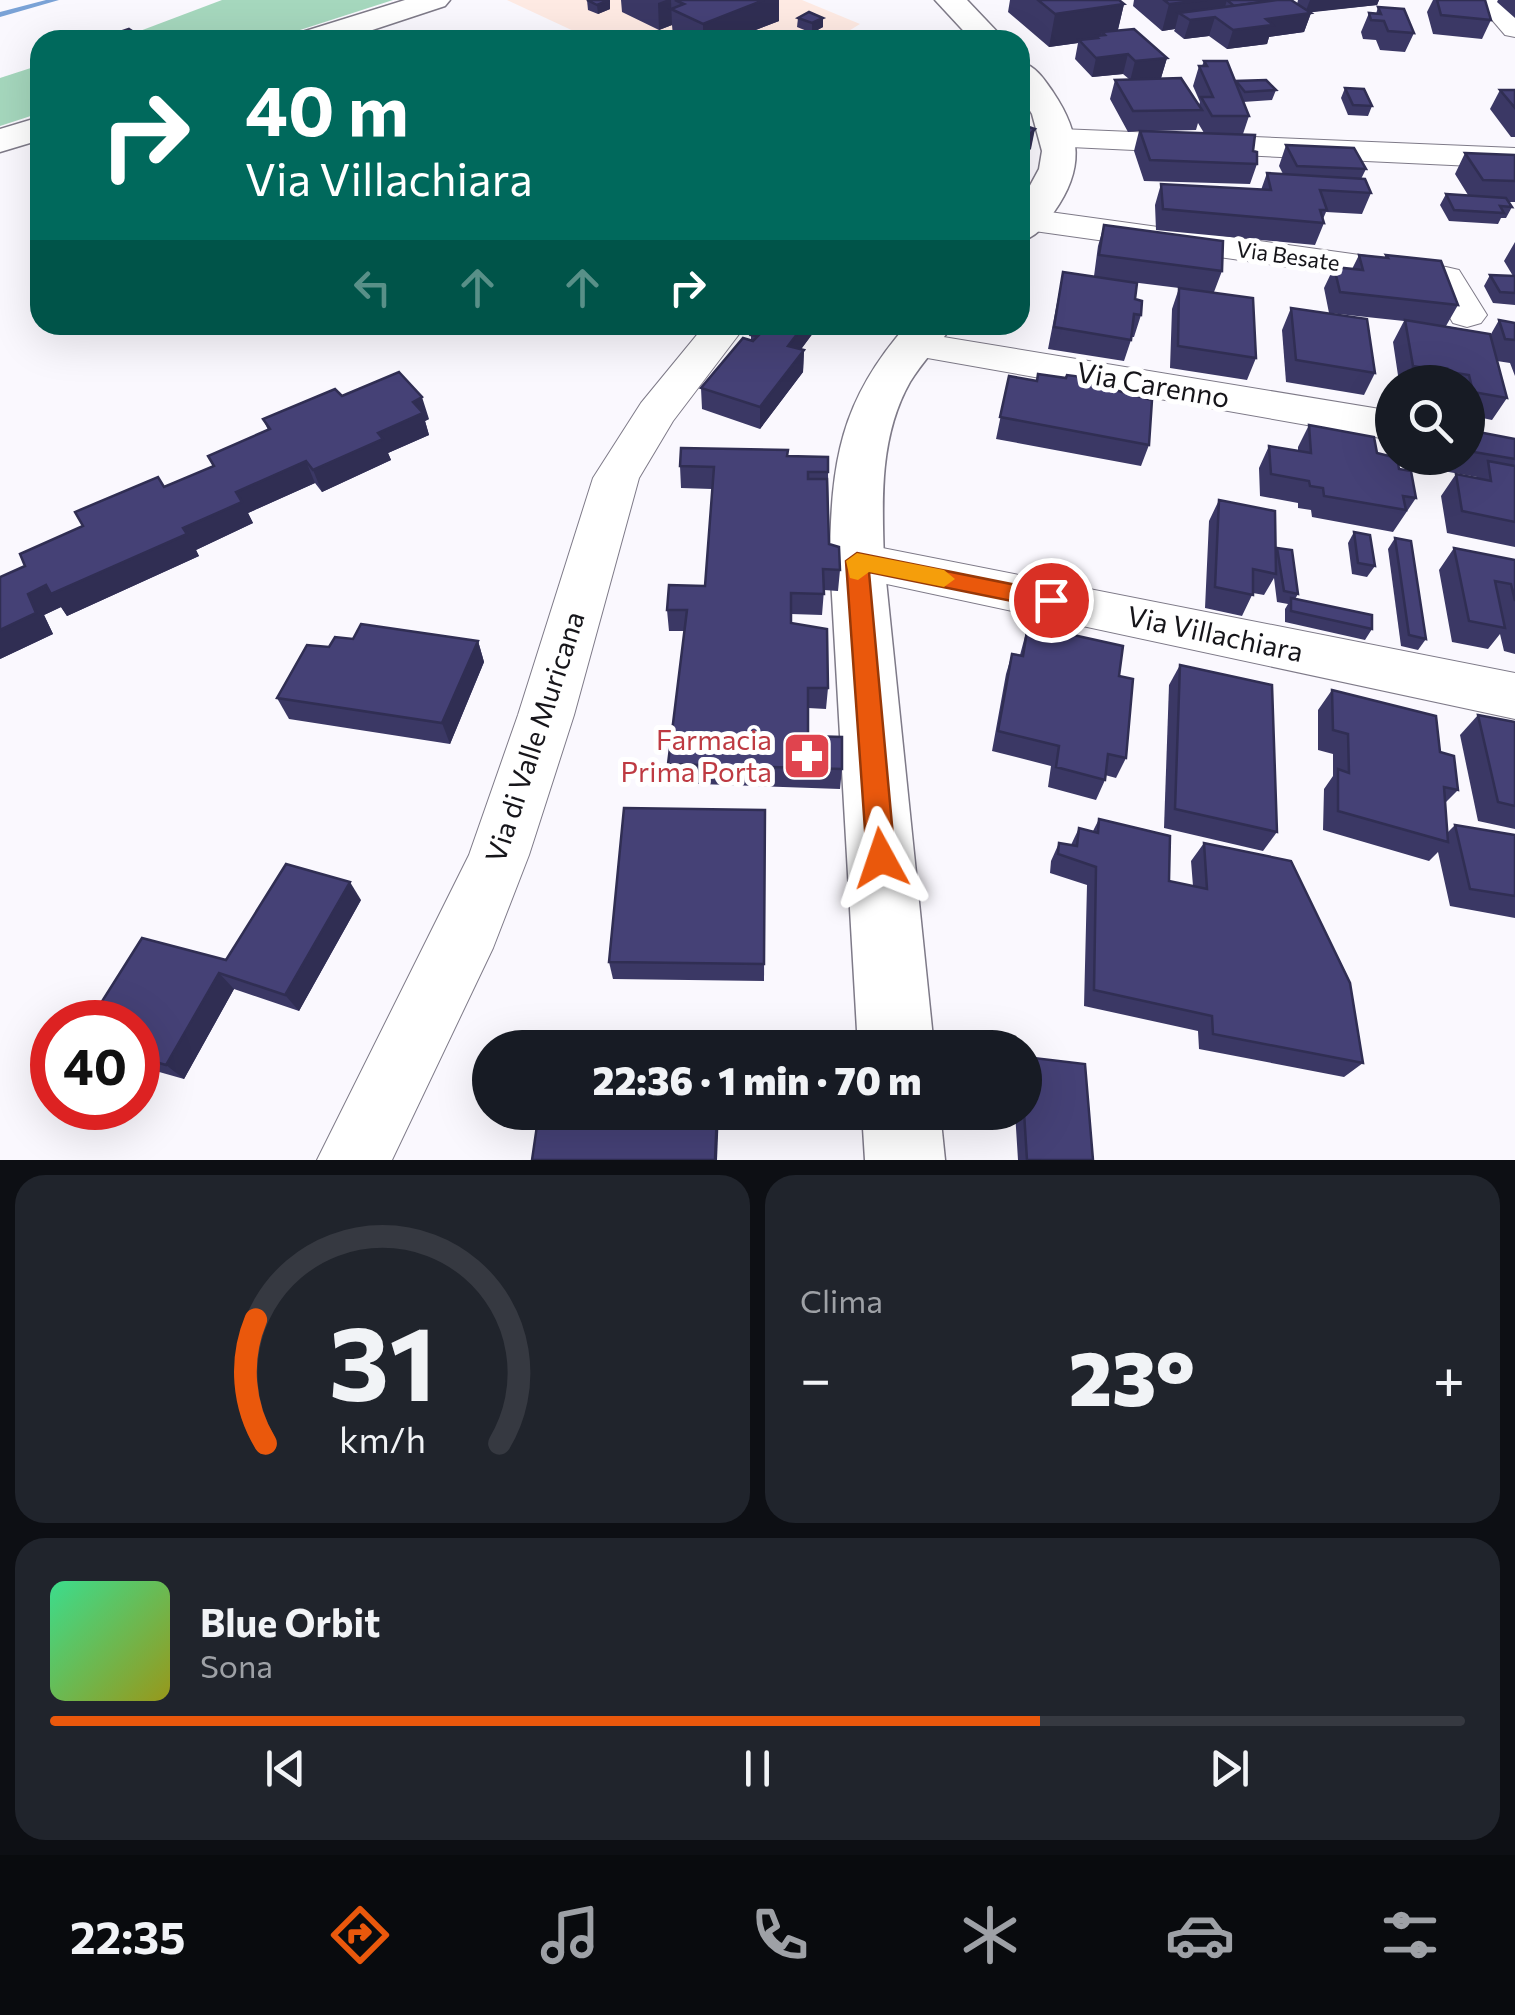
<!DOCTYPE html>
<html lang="it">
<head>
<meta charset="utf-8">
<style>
  :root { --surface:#171b24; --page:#20242c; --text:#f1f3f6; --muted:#9ea1a6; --line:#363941; --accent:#ea580c }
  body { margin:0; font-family:Commissioner,sans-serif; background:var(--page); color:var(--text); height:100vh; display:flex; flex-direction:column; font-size:38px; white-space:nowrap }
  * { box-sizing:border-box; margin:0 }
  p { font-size:32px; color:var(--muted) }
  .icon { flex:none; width:55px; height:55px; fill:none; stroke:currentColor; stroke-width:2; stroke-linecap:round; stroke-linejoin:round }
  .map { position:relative; height:1160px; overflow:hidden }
  .details { display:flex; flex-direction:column; gap:15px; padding:15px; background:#0d0f14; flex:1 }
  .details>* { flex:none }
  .top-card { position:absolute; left:30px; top:30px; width:1000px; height:305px; border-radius:30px; box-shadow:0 10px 40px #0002; background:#00695c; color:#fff; overflow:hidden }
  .fabs { position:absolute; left:1375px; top:365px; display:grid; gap:20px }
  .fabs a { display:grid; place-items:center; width:110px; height:110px; border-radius:50%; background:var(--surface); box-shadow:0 10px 40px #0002; font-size:50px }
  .speed { position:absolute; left:30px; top:1000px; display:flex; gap:20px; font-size:50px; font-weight:700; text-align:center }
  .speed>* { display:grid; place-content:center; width:130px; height:130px; border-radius:50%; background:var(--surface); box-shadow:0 10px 40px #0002; line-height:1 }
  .speed .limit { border:15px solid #d22; background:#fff; color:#111 }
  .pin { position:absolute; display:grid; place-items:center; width:85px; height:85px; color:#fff; margin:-42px; border:5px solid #fff; border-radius:50%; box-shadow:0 2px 10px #0007 }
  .me { position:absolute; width:110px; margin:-55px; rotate:355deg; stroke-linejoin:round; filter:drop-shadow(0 0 8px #0008) }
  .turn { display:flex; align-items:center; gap:35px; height:210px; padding:0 50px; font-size:45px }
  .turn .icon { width:130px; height:130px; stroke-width:2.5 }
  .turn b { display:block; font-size:70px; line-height:85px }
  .lanes { display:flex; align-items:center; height:95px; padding:0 50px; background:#0003; justify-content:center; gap:50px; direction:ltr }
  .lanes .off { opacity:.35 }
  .big { font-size:75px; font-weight:800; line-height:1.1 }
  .details .card { flex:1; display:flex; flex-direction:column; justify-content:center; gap:15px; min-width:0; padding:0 35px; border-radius:30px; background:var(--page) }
  .details .dial { align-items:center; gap:0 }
  .dial svg { height:260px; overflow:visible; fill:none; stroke:var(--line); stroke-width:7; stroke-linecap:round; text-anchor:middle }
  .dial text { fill:var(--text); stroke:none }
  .song { display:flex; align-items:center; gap:30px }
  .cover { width:120px; height:120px; border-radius:15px; background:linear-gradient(135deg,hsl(150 70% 55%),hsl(60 70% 35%)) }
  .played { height:10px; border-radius:5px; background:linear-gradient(90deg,var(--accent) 70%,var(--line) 70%) }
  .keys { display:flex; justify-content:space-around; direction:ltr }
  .heat { display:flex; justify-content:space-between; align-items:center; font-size:55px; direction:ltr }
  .details .tiles { flex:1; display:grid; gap:15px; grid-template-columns:1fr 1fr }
  .card:last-child { grid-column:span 2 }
  .trip { position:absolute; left:472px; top:1030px; width:570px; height:100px; border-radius:50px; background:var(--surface); box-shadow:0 10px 40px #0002; font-weight:800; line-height:100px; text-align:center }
  .dock { display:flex; height:160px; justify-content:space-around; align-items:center; background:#090b0e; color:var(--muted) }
  .dock .icon { width:70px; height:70px }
  .dock .active { color:var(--accent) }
  .dock b { font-size:45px; color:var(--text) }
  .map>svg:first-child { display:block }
  .education { fill:#feeae3 }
  .green { fill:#a5d7bd }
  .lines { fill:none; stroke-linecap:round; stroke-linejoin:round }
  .stream { fill:#7aa2d6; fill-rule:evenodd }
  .street-casing { stroke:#7e7a88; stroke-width:2 }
  .secondary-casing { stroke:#7e7a88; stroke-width:3 }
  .street { fill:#fff; fill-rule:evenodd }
  .secondary { fill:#fff; fill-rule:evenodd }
  .wall { fill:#3b3865; fill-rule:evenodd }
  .shaded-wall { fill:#302e53 }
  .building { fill:#454176; stroke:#302e53; stroke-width:2.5 }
  .route { fill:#ea580c; stroke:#983908; stroke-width:2.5 }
  .slow { fill:#f59e0b }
  .labels { text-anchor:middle; stroke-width:10; stroke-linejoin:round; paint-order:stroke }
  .far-street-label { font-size:22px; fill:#16151a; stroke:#fff }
  .street-label { font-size:28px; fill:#16151a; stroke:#fff }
  .health-label { font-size:28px; fill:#be3a42; stroke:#fff; text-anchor:end }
</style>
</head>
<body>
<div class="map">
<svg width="1515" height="1160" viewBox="0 0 1515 1160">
  <rect width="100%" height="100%" fill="#faf8fe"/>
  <path class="education" d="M507,0H802L860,24L834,40H593Z"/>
  <g class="green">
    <path d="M222,0H393L269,40H116Z"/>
    <path d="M40,65V113L0,126V78Z"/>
  </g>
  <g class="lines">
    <path class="stream" d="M46,0H59L0,17V12Z"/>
    <g class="street-casing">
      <g id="street">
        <path d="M1475,0H1503L1515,13V37L1505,35Z"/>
        <path d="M1060,129L1515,148V168L1049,146L1044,139L1049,132Z"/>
        <path d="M1028,209L1446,267L1459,270L1487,315L1481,323L1467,327L1453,323L1432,287L1020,229V211Z"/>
        <path d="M705,325H746L673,421L639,478L574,715L529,855L493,948L392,1160H317L469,855L518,715L593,478L641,403Z"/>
        <path d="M913,332L1392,411V440L899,353L893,344L899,335Z"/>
        <path d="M857,543L1515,673V719L840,574L832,561L840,548Z"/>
      </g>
    </g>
    <g class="secondary-casing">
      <g id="secondary">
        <path d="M405,0H450L445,6L342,40H294L299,33Z"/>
        <path d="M935,0H967L1005,40H972Z"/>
        <path d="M1020,62C1036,66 1044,79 1053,92C1082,135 1084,170 1054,212C1044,226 1037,237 1020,241V204L1039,169L1042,151L1032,114L1020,94Z"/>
        <path d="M40,117V140L0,152V129Z"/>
        <path d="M907,325H953C939,345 922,362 910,382C879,437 882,500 884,561L934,1048H858L830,561C831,462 840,401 907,325Z"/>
        <path d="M862,1112H940L945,1160H865Z"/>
      </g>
    </g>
    <use href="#street" class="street"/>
    <use href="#secondary" class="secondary"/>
  </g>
  <g class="wall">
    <path d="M587,0H610V9L598,14L588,10Z"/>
    <path d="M621,0H779V21L730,40H682L673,36L672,25L659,30L622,12Z"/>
    <path d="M1010,0H1119L1124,4L1118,30L1167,58L1161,78L1148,79L1199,105L1200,102L1193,86L1199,66H1202L1204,61L1235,83L1236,81L1276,90L1272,100L1243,102L1249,116L1243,134L1253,151L1257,164L1250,184L1144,181L1134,151L1139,131L1128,132L1110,99L1115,80L1129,79L1123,74L1092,77L1075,59L1078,43L1049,47L1008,12ZM1198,123L1204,133L1151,131L1196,130Z"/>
    <path d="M1134,0H1291L1297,4L1298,0H1379L1377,5L1309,12L1311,13L1304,32L1269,37L1267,44L1227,49L1209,36L1184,39L1174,31L1175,29L1162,31L1133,6Z"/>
    <path d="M1433,0H1485L1491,20L1482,39L1433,34L1427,12Z"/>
    <path d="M1498,0H1515V18L1497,2Z"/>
    <path d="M1378,7L1414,33L1405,52L1380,50L1376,40L1363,39L1361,32L1369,13L1376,14Z"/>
    <path d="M798,18H823V27L812,33L797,27Z"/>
    <path d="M1345,88L1372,106L1368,116L1348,115L1341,98Z"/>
    <path d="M1500,90H1515V137H1511L1490,109Z"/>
    <path d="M1286,145L1366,169L1361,179L1371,193L1362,214L1326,212L1323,219L1324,223L1315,245L1156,230L1155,205L1161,184L1261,190L1267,173L1283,174L1279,166Z"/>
    <path d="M1465,153L1515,155V202H1509L1512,207L1506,218H1501L1498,224L1449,221L1440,205L1446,194L1468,195L1455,174Z"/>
    <path d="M1104,225L1222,271L1214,292L1256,358L1247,380L1170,368L1172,309L1179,288L1115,280L1135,299L1141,315L1134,337H1132L1124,361L1048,349L1063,272L1094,276L1098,246Z"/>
    <path d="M1515,242V305L1493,303L1484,286L1490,275L1513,276L1504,261Z"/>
    <path d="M1359,255L1384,258L1386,255L1458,305L1446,326L1491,334L1499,320L1515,323V376L1510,363L1497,361L1507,398L1492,420L1468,415V382H1399L1393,342L1404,321L1329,313L1324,288L1334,267L1352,269Z"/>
    <path d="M1291,308L1375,373L1364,395L1286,382L1282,330Z"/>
    <path d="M759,325H819L801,349L804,350L803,372L760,429L702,409L701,388L751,341V335Z"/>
    <path d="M1009,376L1037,381L1089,383L1149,445L1141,466L996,439Z"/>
    <path d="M263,419H429L425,421L429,435L388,453L391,460L322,492L315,483L248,513L253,523L196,550L199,556L67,616L61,607L44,615L53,634L0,659L25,566L83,526L164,487L213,466L208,456L268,430Z"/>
    <path d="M1309,425L1377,453L1392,456L1389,439L1392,433V458H1468V430L1515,439V547L1447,533L1441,496L1456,474L1477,477L1398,463L1399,469L1416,498L1393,532L1312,517L1311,510L1298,508V503L1260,496L1259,468L1269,446L1298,451V447Z"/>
    <path d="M787,456L828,472L829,544L840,570L838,591L824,590L822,615L791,614V623L828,688L826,709L808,708V736L842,769L840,789L671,783L668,764L685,631H669L667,610L705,586L712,489L681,488L680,466Z"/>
    <path d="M1219,500L1276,551L1277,548L1298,594L1295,599L1372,629L1365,640L1285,622V609L1288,604L1277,602L1274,578L1264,595L1253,593L1242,616L1205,608L1209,521Z"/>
    <path d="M1354,532L1375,566L1367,577L1352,574L1348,543Z"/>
    <path d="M1395,538L1426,639L1418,650L1401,646L1388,549Z"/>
    <path d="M1454,548L1515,560V654L1504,651L1500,634L1488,649L1452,642L1439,570Z"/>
    <path d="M1028,625L1119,676L1126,758L1116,778L1105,775V780L1096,800L1048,787L1051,766L992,751L1006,674L1012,654L1020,655Z"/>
    <path d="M353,639L478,641L484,662L450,744L289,719L277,698Z"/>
    <path d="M1180,665L1277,832L1263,851L1164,828L1169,685Z"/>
    <path d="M1332,690L1440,752L1458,790L1445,803L1447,833L1455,825L1515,835V918L1450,906L1438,852L1429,861L1323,830L1324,789L1333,776V754L1318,750V710Z"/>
    <path d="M1478,715L1515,722V829L1478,821L1460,735Z"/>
    <path d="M765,810L764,981L613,979L609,962Z"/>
    <path d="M1099,819L1169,881L1193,886L1191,861L1204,843L1363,1063L1344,1077L1199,1049L1198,1031L1084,1006L1087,885L1050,873L1051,861L1059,843L1071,845L1079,828L1093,831Z"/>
    <path d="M361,900L299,1011L234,989L184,1079L138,1066V1022L226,960Z"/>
    <path d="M1015,1112H1025L1093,1160H1018Z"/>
  </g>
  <g class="shaded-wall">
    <path d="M610,0V9L598,14L597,5Z"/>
    <path d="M666,0H671L672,25L659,30L658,3Z"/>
    <path d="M764,0H779V21L730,40H703V24Z"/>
    <path d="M1207,0H1227L1221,21L1215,17L1209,36L1184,39L1190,20L1179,13L1175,29L1162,31L1169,4Z"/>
    <path d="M1310,0H1379L1377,5L1305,13Z"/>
    <path d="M1124,4L1116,37L1105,35L1102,32L1100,39L1096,36L1095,40H1079L1078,43L1049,47L1055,14Z"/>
    <path d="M1311,13L1304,32L1269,37L1267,44L1227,49L1233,30L1266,19Z"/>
    <path d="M823,18V27L812,33V23Z"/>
    <path d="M1128,54L1123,74L1092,77L1096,58Z"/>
    <path d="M1167,58L1161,78L1130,81L1135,61Z"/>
    <path d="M1035,129L1031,149L1020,161V144Z"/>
    <path d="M804,325H819L788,367V346Z"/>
    <path d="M804,350L803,372L760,429V407Z"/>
    <path d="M422,397L429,419L425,421L429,435L388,453L391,460L322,492L313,470L378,433L413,402Z"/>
    <path d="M306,461L315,483L248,513L253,523L196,550L199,556L67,616L61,607L44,615L53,634L0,659V630L28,594L183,528L236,492Z"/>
    <path d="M478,641L484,662L450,744L442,723Z"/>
    <path d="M350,882L361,900L299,1011L285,995Z"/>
    <path d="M219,973L234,989L184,1079L166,1065Z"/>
    <path d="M717,1112H719L717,1160H715Z"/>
  </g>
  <g class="building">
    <path d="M587,0H609L597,5Z"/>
    <path d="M675,0H764L703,24L671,9L684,4Z"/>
    <path d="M1038,0H1119L1124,4L1055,14Z"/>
    <path d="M1164,0H1207L1169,4Z"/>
    <path d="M1227,0H1277L1234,6Z"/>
    <path d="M1277,0H1291L1311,13L1266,19L1273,25L1233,30L1215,17L1190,20L1179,13Z"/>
    <path d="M1437,0H1485L1491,20L1441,15Z"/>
    <path d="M1378,7L1404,9L1414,33L1388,31L1384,21L1371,20L1369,13L1381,14Z"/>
    <path d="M809,12L823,18L812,23L798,18Z"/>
    <path d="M129,29L143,38L137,40H106L102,38Z"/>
    <path d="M1134,29L1167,58L1135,61L1128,54L1096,58L1079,40L1098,38L1096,36L1105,35L1102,32Z"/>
    <path d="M1204,61H1227L1249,116H1212L1201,97H1213L1199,66H1207Z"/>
    <path d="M1181,78L1202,110L1133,111L1115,80Z"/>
    <path d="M1266,80L1276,90L1245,92L1236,81Z"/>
    <path d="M1345,88L1364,89L1372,106L1353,105Z"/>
    <path d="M1500,90H1515V108Z"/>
    <path d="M1020,124L1035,129L1020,144Z"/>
    <path d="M1140,131L1255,135L1253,151L1257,152V164L1150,160Z"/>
    <path d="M1286,145L1354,148L1366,169L1297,166Z"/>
    <path d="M1465,153L1515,155V181L1483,180Z"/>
    <path d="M1267,173L1365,179L1371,193L1320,190L1327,210H1320L1324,223L1163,209L1161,184L1271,190Z"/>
    <path d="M1446,194L1506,198L1512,207L1500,206L1504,213L1454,210Z"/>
    <path d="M1104,225L1223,241L1222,271L1099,255Z"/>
    <path d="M1359,255L1388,258L1386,255L1441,261L1458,305L1340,292L1334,267L1363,270Z"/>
    <path d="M1063,272L1137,283L1135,299L1142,301L1141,315L1134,314L1131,340L1054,327Z"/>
    <path d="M1490,275L1515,276V293L1500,292Z"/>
    <path d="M1179,288L1253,298L1256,358L1178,346Z"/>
    <path d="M1291,308L1367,319L1375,373L1296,360Z"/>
    <path d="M1405,320L1490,334L1507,398L1473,392L1469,375L1413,366Z"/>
    <path d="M1499,320L1515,323V340L1505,339Z"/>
    <path d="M759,325H804L788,346L804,350L760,407L701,388L743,338L753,341L758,336L751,335Z"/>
    <path d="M399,372L422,397L413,402L423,413L378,433L383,439L313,470L306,461L236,492L242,502L183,528L187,534L51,594L46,585L28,594L36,613L0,630V577L25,566L20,554L83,526L75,512L158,477L164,487L214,466L208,456L270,429L263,419L335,389L342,396Z"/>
    <path d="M1038,374L1066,378L1067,375L1090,378L1089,383L1152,400L1149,445L1000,417L1009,376L1037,381Z"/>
    <path d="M1309,425L1374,437L1377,453L1397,458L1399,469L1411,471L1416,498L1403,496L1406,510L1324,496L1323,488L1310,486L1309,481L1271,474L1269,446L1311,453Z"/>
    <path d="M1468,430L1515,439V459L1468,451Z"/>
    <path d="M681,448L788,450L787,456L828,457V472H808V479H827L829,544L839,547L840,570L823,569L824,594L791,593V623L827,629L828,688H808V736L842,737V769L668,764L687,610H667L669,585L705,586L714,467L680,466Z"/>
    <path d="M1488,461L1515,466V522L1462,511L1456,474L1491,481Z"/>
    <path d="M1219,500L1275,511L1276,574L1253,569V595L1215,587Z"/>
    <path d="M1354,532L1370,535L1375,566L1358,563Z"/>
    <path d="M1395,538L1411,541L1426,639L1409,635Z"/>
    <path d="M1277,548L1292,550L1298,594L1284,591Z"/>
    <path d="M1454,548L1515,560V601L1511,584L1495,581L1505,628L1469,621Z"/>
    <path d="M1291,598L1372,615V629L1291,611Z"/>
    <path d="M361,624L478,641L442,723L277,698L307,645L329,647L335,637L353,639Z"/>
    <path d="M1028,625L1123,646L1119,676L1133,679L1126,758L1108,754L1105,780L1056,767L1059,746L998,731L1012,654L1023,656Z"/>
    <path d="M1180,665L1272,685L1277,832L1175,809Z"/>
    <path d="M1332,690L1436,716L1440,752L1454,756L1458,790L1444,787L1448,842L1338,811V769L1349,773L1348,734L1333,730Z"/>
    <path d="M1478,715L1515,722V806L1498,802Z"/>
    <path d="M624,808L765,810L764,964L609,962Z"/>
    <path d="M1099,819L1170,836L1169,881L1207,889L1204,843L1291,861L1350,983L1363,1063L1213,1034L1212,1016L1094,990L1096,867L1058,854L1059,843L1077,846L1079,828L1098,833Z"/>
    <path d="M1455,825L1515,835V896L1470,889Z"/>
    <path d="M286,864L350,882L285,995L219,973L166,1065L138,1057V1022H89L142,938L226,960Z"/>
    <path d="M1025,1057L1085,1064L1093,1160H1027L1024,1112Z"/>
    <path d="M539,1112H717L715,1160H532Z"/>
  </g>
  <path class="route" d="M857,553L1051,592L1062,600L1051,609L869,572L895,858L891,868L881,871L871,868L867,858L846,561Z"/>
  <path class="slow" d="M857,553L944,570L955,579L944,587L869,572L858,580L850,578L846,561Z"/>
  <defs>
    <g id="pharmacy-square" transform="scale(2.5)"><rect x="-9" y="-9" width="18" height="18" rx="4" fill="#e0444e" stroke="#fff"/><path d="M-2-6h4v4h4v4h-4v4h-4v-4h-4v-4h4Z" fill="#fff"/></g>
  </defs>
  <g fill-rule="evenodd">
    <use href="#pharmacy-square" x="807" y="756"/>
  </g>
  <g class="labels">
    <g class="far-street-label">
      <text transform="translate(1288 256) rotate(8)" y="8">Via Besate</text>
    </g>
    <g class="street-label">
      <text transform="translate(1153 385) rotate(10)" y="10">Via Carenno</text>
      <text transform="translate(1215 634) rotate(12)" y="10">Via Villachiara</text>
      <text transform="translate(535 737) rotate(-72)" y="10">Via di Valle Muricana</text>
    </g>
    <g class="health-label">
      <text x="772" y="750">Farmacia<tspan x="772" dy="32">Prima Porta</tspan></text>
    </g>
  </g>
</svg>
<div class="fabs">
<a><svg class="icon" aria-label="search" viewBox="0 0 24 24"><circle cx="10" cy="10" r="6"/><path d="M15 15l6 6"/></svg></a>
</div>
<div class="speed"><div class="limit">40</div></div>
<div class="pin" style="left:1051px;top:600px;background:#d93025"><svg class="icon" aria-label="arrive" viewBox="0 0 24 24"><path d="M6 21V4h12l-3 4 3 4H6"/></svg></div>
<svg class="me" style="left:881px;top:858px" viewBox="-20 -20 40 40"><path d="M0-17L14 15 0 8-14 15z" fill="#ea580c" stroke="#fff" stroke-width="4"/></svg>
<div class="trip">22:36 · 1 min · 70 m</div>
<div class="top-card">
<div class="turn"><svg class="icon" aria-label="right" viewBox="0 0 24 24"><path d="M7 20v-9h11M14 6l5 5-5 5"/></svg><div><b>40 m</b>Via Villachiara</div></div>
<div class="lanes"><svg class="icon off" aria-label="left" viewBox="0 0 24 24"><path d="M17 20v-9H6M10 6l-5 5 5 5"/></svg><svg class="icon off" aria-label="ahead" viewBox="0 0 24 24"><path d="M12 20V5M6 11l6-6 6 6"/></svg><svg class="icon off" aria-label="ahead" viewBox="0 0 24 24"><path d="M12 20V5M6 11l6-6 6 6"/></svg><svg class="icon" aria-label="right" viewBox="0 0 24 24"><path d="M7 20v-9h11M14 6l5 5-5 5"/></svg></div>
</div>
</div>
<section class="details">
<div class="tiles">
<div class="card dial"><svg viewBox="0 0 100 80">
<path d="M14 69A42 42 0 1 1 86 69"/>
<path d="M14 69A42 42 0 0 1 11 31" stroke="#ea580c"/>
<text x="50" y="56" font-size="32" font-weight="700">31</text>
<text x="50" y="72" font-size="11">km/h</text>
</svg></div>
<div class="card"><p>Clima</p>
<div class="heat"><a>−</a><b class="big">23°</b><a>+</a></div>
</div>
<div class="card">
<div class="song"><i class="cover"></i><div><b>Blue Orbit</b><p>Sona</p></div></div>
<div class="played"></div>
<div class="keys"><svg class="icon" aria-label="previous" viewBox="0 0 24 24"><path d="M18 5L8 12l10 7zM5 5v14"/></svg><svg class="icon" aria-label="pause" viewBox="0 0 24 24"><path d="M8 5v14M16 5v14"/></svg><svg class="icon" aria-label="next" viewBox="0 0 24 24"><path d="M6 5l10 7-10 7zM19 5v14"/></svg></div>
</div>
</div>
</section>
<nav class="dock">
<b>22:35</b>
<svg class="icon active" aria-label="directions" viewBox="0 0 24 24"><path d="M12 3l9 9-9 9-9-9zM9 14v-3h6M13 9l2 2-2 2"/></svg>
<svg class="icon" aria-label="music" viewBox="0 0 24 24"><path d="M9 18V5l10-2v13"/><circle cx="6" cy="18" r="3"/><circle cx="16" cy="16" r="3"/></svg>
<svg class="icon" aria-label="phone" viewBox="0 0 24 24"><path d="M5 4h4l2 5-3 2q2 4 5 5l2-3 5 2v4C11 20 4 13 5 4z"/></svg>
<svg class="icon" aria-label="climate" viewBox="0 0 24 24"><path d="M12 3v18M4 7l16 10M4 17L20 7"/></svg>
<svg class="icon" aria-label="car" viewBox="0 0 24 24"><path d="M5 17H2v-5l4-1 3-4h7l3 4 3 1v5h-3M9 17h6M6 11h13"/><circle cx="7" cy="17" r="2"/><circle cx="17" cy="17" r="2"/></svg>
<svg class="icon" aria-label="filters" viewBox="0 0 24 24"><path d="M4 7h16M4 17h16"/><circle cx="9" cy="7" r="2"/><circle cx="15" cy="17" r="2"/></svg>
</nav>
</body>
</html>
